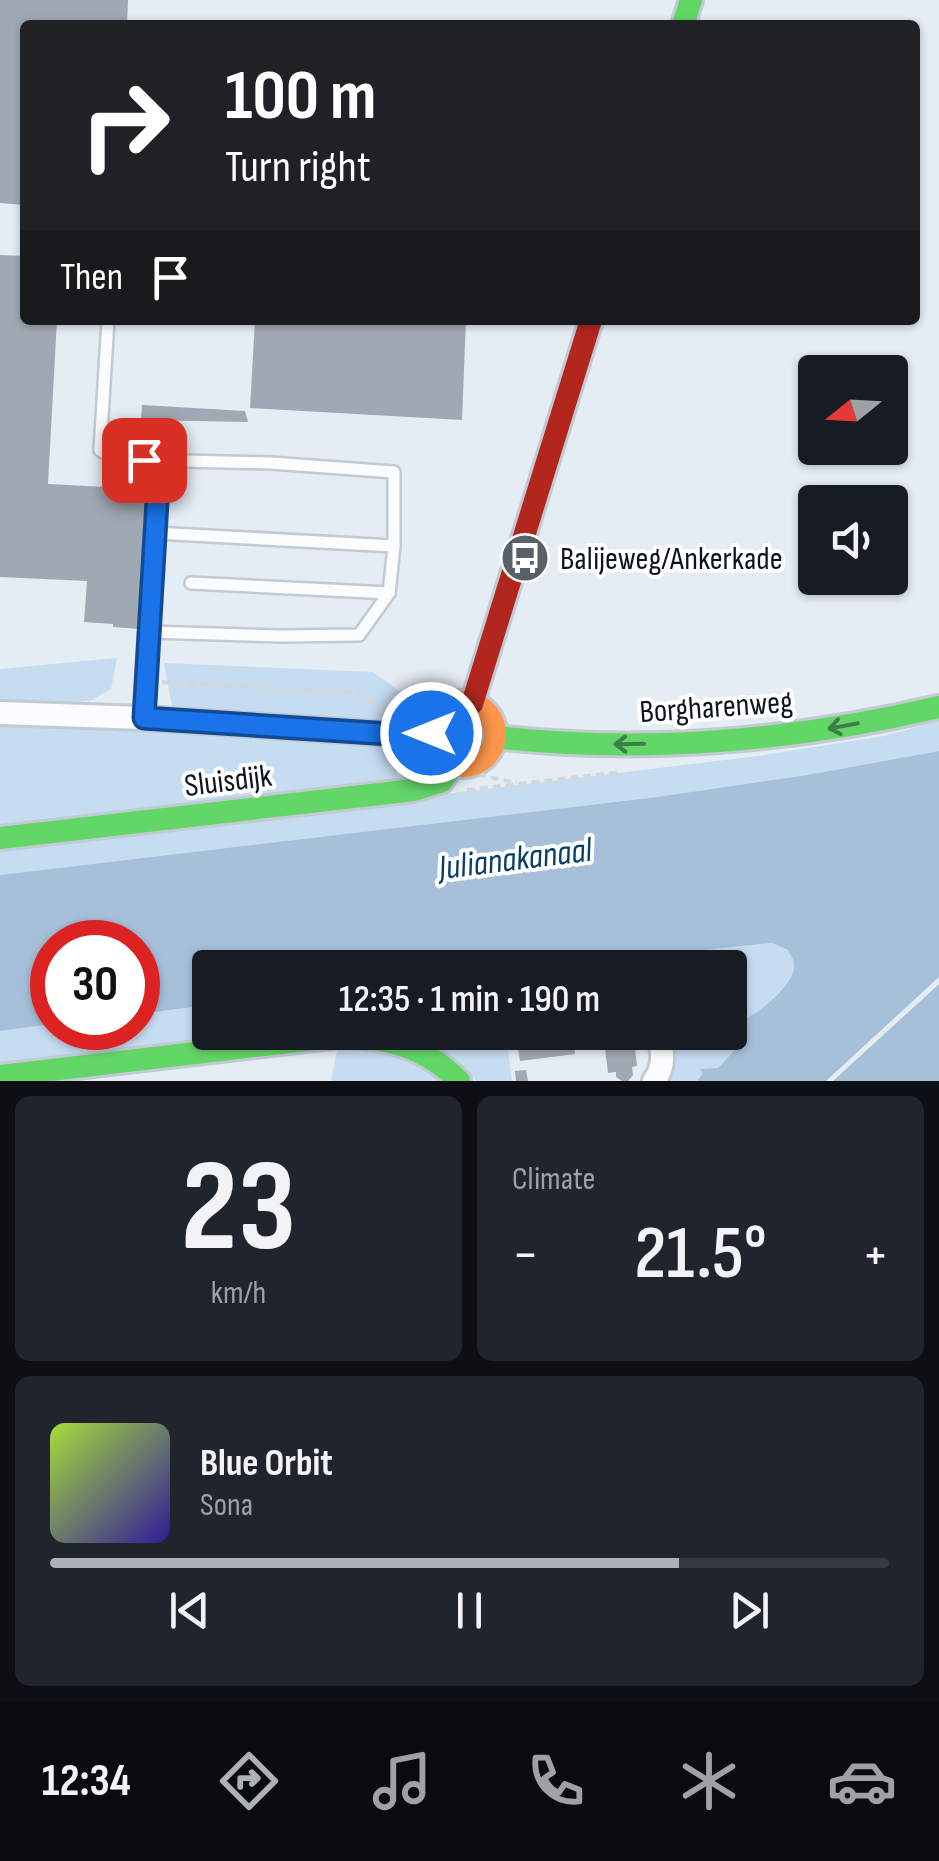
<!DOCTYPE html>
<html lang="en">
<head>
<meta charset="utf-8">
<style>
  :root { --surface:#171b24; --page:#20242c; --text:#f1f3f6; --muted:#9ea1a6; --line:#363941; --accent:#acb1b6 }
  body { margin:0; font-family:"Sofia Sans Condensed",sans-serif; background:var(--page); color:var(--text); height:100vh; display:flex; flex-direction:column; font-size:38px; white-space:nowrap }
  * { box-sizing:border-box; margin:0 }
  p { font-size:32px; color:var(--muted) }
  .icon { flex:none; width:55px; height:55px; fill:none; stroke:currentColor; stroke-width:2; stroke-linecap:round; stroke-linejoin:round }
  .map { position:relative; height:1081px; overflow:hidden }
  .side { display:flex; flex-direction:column; gap:15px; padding:15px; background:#0d0f14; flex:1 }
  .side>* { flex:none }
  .hud { position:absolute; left:20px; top:20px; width:900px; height:305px; border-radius:10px; box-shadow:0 2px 8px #0004; background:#202124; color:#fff; overflow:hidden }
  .needle { width:65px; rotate:252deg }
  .tools { position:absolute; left:798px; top:355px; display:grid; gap:20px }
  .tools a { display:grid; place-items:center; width:110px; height:110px; border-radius:10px; background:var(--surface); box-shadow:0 2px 8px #0004; font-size:50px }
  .speed { position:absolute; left:30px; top:920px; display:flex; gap:20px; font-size:50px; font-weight:700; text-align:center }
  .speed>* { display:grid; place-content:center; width:130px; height:130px; border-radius:50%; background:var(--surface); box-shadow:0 2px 8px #0004; line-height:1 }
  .speed .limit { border:15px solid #d22; background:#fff; color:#111 }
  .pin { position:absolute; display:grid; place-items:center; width:85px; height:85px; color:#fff; margin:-42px; border-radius:20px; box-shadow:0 5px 15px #0006 }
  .me { position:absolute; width:110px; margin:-55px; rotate:270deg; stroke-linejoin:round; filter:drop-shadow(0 0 8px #0008) }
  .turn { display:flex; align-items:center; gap:35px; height:210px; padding:0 40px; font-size:45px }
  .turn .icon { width:130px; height:130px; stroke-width:2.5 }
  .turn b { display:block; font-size:70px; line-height:85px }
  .then { display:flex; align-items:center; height:95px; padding:0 40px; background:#0003; gap:20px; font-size:38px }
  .big { font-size:75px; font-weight:600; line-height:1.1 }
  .side .card { flex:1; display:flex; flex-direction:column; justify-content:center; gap:15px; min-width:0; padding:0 35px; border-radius:15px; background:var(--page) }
  .side .dial { align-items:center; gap:0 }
  .dial b { font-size:130px; line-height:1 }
  .song { display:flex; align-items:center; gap:30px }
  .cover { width:120px; height:120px; border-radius:15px; background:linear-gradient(135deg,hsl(80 70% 55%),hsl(250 70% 35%)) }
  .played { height:10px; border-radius:5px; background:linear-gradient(90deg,var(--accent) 75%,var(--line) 75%) }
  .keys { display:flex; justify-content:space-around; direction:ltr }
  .heat { display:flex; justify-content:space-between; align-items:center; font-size:55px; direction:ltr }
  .side .tiles { flex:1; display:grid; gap:15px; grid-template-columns:1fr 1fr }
  .card:last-child { grid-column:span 2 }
  .trip { position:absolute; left:192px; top:950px; width:555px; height:100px; border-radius:10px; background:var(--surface); box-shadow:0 2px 8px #0004; font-weight:600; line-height:100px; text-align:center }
  .tab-bar { display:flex; height:160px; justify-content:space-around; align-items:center; background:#090b0e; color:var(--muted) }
  .tab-bar .icon { width:70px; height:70px }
  .tab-bar .active { color:var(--accent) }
  .tab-bar b { font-size:45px; color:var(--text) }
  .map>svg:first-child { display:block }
  .green { fill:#c5dcf1 }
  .water { fill:#a7c0d9 }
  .building { fill:#a0a9b3 }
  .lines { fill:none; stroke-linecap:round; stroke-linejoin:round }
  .lane-casing { stroke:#c2cad2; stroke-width:16 }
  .street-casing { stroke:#c2cad2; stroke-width:28 }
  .fast-casing { stroke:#c2cad2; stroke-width:28 }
  .slow-casing { stroke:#c2cad2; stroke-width:28 }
  .jam-casing { stroke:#c2cad2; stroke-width:28 }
  .path { stroke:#d4d7d9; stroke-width:4; stroke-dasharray:8 5; stroke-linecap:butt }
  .lane { stroke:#fbfcfd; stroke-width:11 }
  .street { stroke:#fbfcfd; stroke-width:22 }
  .fast { stroke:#63d668; stroke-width:22 }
  .slow { stroke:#ff974d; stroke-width:22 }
  .jam { stroke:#b3261e; stroke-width:22 }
  .oneway { stroke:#3c7f46 }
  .route-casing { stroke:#114b97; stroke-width:25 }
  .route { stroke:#1a73e8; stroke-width:18 }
  .labels { text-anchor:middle; stroke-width:8; stroke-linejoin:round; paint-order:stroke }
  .poi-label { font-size:32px; fill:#0c151d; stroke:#fff; text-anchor:start }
  .street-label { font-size:32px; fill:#0c151d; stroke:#fff }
  .water-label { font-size:35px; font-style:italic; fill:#083d66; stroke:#fff }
</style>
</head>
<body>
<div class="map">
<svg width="939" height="1081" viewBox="0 0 939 1081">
  <rect width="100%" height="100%" fill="#e4ecf4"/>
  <g class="green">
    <path d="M117,658L111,689L90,701L0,707V669Z"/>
    <path d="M164,663L373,672L421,707L399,716L375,720L242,713L172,706Z"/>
    <circle cx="463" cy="734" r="21"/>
    <path d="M939,721V751L807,775L657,797L0,875V848L758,756L884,736Z"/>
    <path d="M84,723L368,743L389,749L398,775L422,769V771L420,775L0,828V727Z"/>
    <path d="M772,943L788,950C791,955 793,959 794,965C795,986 756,1013 740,1023L741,1042L718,1068L702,1074L697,1081H659L669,1033L730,1032V968H531Z"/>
    <path d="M210,1005V1032L288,1033L0,1065V1031L52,1024V1028H138V1014Z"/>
    <path d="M414,1032L506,1033L512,1081H476L463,1067Z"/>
    <path d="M338,1046L392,1052L444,1081H331Z"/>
  </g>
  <g class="water">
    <path d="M939,751V977L826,1081H697L702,1074L701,1069L718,1068L741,1043L742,1020C757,1015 795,984 794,966C794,960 791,956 788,950L772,943L530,968H210V1005L138,1014V942H52V1024L0,1031V875L657,797L807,775Z"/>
    <path d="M939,984V1081H833Z"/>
  </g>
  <g class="building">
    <path d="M0,0H128L127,25H25V205L0,203Z"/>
    <path d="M0,255L25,256V320H57L48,484L146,489L139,629L113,627V624L84,622L87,581L0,577Z"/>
    <path d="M255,320H466L462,420L250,408Z"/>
    <path d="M142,405L245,411L248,422L141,420Z"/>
    <path d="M603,1032H633L637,1066L632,1067L633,1075L628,1081H622L616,1077V1072L608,1073Z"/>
    <path d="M550,1045V1049L574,1046L575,1054L520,1061L518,1049Z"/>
    <path d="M526,1070L528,1081H516L515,1071Z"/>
  </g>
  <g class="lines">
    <g class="lane-casing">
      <g id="lane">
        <path d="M108,320L100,450L113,458L144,460L158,485L144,718"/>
        <path d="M144,460L271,463L394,472V546"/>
        <path d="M191,583L389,593"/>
        <path d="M149,632L281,636L359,635L389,593L394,546L155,533"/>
      </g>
    </g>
    <g class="street-casing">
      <g id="street">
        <path d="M0,713L144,718L390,734L431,733"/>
        <path d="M654,1081C666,1065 662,1051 659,1032"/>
      </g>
    </g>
    <g class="fast-casing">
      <g id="fast">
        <path d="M683,25L691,0"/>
        <path d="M495,737C642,754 795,741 939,707"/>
        <path d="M0,838L414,790L442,781L453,764"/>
        <path d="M0,1076L340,1036C386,1037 426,1047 459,1081"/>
      </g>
    </g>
    <g class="slow-casing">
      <circle id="slow" cx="463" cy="734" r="32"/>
    </g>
    <g class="jam-casing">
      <path id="jam" d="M472,704L591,320"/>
    </g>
    <g class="path">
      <path d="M162,682L356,693L392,713"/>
      <path d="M479,772L484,776L517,783"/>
      <path d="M467,790L621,772"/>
    </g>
    <use href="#lane" class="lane"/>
    <use href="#street" class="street"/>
    <use href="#fast" class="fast"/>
    <use href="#slow" class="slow"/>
    <use href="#jam" class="jam"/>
  </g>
  <defs><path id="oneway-shaft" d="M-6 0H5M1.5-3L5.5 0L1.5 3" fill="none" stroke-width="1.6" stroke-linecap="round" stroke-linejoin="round" transform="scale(2.5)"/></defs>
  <g class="oneway">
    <use href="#oneway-shaft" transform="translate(843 726) rotate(170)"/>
    <use href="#oneway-shaft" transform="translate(629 744) rotate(179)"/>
  </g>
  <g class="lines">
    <g class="route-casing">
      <path id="route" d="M144,460L158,485L144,718L390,734L431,733"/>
    </g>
    <use href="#route" class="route"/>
  </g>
  <defs>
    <g id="bus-disc" transform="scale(2.5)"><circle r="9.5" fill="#586068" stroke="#fff"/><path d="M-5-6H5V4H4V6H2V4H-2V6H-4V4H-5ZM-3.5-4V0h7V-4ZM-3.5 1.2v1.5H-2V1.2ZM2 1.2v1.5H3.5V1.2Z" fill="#fff"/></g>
  </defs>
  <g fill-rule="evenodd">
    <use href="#bus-disc" x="525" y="558"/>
  </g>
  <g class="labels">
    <g class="poi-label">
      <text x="560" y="569">Balijeweg/Ankerkade</text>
    </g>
    <g class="street-label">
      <text transform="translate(716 706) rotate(-4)" y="11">Borgharenweg</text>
      <text transform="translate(228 780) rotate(-7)" y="11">Sluisdijk</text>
    </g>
    <g class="water-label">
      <text transform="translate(515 858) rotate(-7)" y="12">Julianakanaal</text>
    </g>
  </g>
</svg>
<div class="tools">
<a><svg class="needle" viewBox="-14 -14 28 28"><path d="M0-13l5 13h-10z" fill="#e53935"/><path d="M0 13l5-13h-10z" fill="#9ea1a6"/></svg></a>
<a><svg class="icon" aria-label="sound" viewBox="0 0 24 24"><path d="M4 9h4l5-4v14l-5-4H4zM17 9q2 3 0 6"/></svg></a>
</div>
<div class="speed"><div class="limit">30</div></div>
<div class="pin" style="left:144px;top:460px;background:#d93025"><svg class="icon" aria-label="arrive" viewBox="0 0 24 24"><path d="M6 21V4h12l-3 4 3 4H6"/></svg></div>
<svg class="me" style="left:431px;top:733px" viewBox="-20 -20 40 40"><circle r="17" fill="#1a73e8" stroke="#fff" stroke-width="3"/><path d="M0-11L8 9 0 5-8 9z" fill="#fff"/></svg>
<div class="trip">12:35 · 1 min · 190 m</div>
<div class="hud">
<div class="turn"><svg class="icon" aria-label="right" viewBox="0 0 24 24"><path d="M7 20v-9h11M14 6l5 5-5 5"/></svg><div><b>100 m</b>Turn right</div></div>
<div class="then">Then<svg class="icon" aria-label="arrive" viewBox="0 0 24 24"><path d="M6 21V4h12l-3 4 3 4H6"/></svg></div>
</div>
</div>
<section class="side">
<div class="tiles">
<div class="card dial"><b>23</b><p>km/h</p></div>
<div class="card"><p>Climate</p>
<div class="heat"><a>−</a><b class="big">21.5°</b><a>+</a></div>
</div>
<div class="card">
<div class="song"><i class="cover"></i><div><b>Blue Orbit</b><p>Sona</p></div></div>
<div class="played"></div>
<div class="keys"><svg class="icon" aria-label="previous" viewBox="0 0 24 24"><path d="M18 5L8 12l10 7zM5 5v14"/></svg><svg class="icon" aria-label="pause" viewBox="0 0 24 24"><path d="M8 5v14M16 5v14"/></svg><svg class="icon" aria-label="next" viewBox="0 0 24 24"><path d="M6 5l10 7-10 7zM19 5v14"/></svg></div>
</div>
</div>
</section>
<nav class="tab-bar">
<b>12:34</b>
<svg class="icon active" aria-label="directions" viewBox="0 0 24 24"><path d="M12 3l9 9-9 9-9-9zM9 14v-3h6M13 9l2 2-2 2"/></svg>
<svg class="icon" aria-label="music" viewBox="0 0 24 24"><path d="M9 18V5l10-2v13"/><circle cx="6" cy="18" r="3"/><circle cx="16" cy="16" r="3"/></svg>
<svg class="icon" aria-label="phone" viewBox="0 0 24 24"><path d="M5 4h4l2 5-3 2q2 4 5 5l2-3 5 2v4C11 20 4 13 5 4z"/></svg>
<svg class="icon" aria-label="climate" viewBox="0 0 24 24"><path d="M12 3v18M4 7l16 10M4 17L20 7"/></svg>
<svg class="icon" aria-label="car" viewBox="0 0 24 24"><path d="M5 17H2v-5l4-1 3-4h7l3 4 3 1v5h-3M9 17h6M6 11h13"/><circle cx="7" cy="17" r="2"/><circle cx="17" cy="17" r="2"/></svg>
</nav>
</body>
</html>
